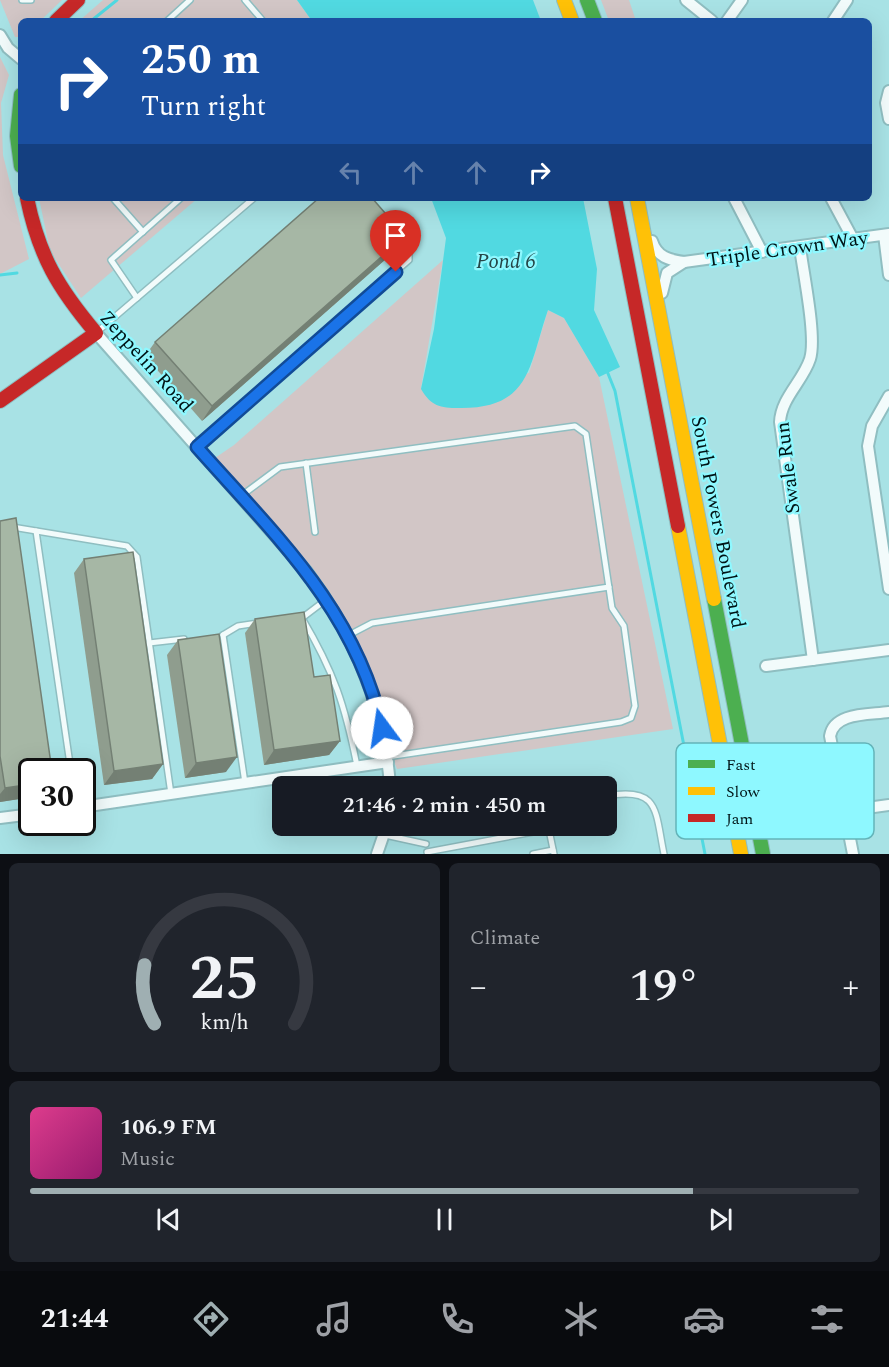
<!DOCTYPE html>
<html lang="en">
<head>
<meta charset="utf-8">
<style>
  :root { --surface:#171b24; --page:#20242c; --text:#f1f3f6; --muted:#9ea1a6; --line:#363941; --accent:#9fafb2 }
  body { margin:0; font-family:Spectral,serif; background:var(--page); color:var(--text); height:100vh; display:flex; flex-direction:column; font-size:22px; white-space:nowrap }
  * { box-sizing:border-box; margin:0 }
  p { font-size:20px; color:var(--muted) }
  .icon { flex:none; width:33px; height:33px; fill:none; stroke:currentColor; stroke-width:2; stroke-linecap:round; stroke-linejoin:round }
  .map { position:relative; height:854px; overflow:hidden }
  .panel { display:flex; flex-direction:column; gap:9px; padding:9px; background:#0d0f14; flex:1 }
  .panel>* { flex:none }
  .guide { position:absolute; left:18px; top:18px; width:854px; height:183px; border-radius:9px; box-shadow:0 6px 24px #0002; background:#1a4fa0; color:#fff; overflow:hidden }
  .speed { position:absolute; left:18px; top:758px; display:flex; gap:12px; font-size:30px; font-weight:700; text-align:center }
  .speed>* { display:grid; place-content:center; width:78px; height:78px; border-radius:50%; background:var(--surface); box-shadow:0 6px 24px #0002; line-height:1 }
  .speed .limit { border:3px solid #111; border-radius:9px; background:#fff; color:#111 }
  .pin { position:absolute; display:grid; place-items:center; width:51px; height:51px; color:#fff; margin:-62px -26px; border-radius:50% 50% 50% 0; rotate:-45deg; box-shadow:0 0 6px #0007 }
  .pin .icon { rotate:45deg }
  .me { position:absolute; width:66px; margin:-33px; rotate:346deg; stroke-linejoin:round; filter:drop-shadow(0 0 4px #0008) }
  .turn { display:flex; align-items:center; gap:21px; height:126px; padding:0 24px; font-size:27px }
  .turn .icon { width:78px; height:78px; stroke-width:2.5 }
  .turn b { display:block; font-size:42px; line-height:51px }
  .lanes { display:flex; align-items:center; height:57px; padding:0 24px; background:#0003; justify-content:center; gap:30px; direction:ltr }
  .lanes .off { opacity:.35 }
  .big { font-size:45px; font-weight:600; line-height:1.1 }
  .panel .tile { flex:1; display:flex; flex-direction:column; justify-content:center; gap:9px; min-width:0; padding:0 21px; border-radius:9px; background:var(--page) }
  .panel .dial { align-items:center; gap:0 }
  .dial svg { height:156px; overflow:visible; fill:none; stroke:var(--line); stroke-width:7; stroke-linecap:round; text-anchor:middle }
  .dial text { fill:var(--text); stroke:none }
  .song { display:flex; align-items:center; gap:18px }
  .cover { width:72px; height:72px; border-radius:9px; background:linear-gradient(135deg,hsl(330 70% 55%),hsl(320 70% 35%)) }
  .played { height:6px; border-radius:3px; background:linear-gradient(90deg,var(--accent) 80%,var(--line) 80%) }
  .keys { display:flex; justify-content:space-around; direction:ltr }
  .heat { display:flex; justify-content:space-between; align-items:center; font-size:33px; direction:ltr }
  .panel .tiles { flex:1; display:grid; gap:9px; grid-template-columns:1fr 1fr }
  .tile:last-child { grid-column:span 2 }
  .trip { position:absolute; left:272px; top:776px; width:345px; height:60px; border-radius:9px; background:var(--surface); box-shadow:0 6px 24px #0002; font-weight:600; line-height:60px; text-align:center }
  .dock { display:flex; height:96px; justify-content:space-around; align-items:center; background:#090b0e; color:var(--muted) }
  .dock .icon { width:42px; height:42px }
  .dock .on { color:var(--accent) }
  .dock b { font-size:27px; color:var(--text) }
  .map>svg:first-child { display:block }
  .green { fill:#d2c6c6 }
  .water { fill:#51d9e1 }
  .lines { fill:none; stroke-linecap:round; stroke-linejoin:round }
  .stream { stroke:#51d9e1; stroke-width:3 }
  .lane-casing { stroke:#8fbec1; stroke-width:8 }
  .street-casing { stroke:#8fbec1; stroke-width:14 }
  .fast-casing { stroke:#8fbec1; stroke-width:16 }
  .slow-casing { stroke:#8fbec1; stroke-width:16 }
  .jam-casing { stroke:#8fbec1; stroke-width:16 }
  .lane { stroke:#f2fbfb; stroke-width:5 }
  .street { stroke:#f2fbfb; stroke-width:10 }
  .fast { stroke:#4caf50; stroke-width:14 }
  .slow { stroke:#ffc107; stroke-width:14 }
  .jam { stroke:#c62828; stroke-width:14 }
  .wall { fill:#8f9d8e }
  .shaded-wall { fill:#748074 }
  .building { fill:#a6b7a5; stroke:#748074; stroke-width:1.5 }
  .route-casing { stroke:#114b97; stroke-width:15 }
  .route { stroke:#1a73e8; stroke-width:10 }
  .labels { text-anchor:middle; stroke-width:4.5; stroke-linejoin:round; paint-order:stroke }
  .street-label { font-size:20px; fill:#001416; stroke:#8ef8ff }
  .water-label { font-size:21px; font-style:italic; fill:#254547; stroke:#8ef8ff }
  .key { fill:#8ef8ff; stroke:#63b4b9; stroke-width:1.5 }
  .key-label { font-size:16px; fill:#001416 }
</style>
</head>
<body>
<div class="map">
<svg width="889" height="854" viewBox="0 0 889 854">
  <rect width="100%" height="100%" fill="#a8e2e5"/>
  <g class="green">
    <path d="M0,0H62L40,21H21V37H15Z"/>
    <path d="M103,0H297L312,21H79Z"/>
    <path d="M601,0H629L636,21H609Z"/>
    <path d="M0,57L9,75L1,103L3,155L29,259L0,274Z"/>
    <path d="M39,198H198L81,298L50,251Z"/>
    <path d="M443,260L421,388L529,373L548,310L564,318L599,377L673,729L397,769L385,740L372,692L327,599L215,458L234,445Z"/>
  </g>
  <g class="water">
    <path d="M297,0H533L541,21H312Z"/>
    <path d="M431,198H583L597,269L594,310L620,367L599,377L564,318L548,310C529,364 532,409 459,408C440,408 431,406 421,389L434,329L446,238Z"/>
  </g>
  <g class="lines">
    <g class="stream">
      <path d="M91,21L117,0"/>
      <path d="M0,275L17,273"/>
      <path d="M607,371L615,391L705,854"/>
    </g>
    <g class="lane-casing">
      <g id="lane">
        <path d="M22,0H31"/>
        <path d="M245,0L263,21"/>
        <path d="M167,21L190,0"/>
        <path d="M113,198L143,232"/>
        <path d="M137,298L111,260L181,198"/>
        <path d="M97,332L254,198"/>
        <path d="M197,447L409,260V251L397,237"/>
        <path d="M306,463L315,532"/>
        <path d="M241,496L280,467L575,426L586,434L612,608L624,626L635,706L631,718L621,722L387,757"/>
        <path d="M0,525L127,546L137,557L171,794"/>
        <path d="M36,531L71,771"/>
        <path d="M302,618C334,672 345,705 357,766"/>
        <path d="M302,618L327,599"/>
        <path d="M223,635L238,626L258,623"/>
        <path d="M223,635L245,783"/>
        <path d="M349,635L372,623L609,587"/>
        <path d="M149,643L184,639"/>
        <path d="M606,796C660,786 655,811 664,854"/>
        <path d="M410,825L423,830L450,825"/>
        <path d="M548,825L554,854"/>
        <path d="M385,835L426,844"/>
        <path d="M427,852L549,829"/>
        <path d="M533,854L553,850"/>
      </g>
    </g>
    <g class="street-casing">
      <g id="street">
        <path d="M686,0L712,21"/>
        <path d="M727,21L742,0"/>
        <path d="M833,21L847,0"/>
        <path d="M0,35L8,48L21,59"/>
        <path d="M889,91L886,103L889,119"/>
        <path d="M734,198L762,252"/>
        <path d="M831,198L853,239"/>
        <path d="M884,235L889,275"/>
        <path d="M652,241C657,257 669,260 684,262L889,234"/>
        <path d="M800,247C803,272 817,337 810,359C803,381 781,398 780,422L813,660"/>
        <path d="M662,293L667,273L684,262"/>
        <path d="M96,333L307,572C355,636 384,705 390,786"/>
        <path d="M889,396L872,426L868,446L889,589"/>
        <path d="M766,666L889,650"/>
        <path d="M82,807L388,762"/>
        <path d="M845,811L889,805"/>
        <path d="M0,818L32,814"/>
        <path d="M377,854L387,825"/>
        <path d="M853,854L830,736C834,712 869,715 889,712"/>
      </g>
    </g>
    <g class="fast-casing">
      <g id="fast">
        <path d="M587,0L595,21"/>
        <path d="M21,95L17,136L21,166"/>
        <path d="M714,599L763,854"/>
      </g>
    </g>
    <g class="slow-casing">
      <g id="slow">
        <path d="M564,0L572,21"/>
        <path d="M637,198L714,599"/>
        <path d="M678,526L741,854"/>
      </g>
    </g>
    <g class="jam-casing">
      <g id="jam">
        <path d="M56,21L78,0"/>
        <path d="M615,198L678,526"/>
        <path d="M0,401L96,333C58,288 39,256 27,198"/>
      </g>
    </g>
    <use href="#lane" class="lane"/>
    <use href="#street" class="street"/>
    <use href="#fast" class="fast"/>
    <use href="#slow" class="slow"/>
    <use href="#jam" class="jam"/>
  </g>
  <g class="wall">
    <path d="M395,251L202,421L145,356L155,342Z"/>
    <path d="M0,521L32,771V797L0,802Z"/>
    <path d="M84,559L163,764L152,779L104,785L74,573Z"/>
    <path d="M255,619L314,677L340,741L329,755L264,765L245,633Z"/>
    <path d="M178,640L226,772L185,778L167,655Z"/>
  </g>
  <g class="shaded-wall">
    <path d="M405,236L395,251L202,421L212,406Z"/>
    <path d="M340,741L329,755L264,765L274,750Z"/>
    <path d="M237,757L226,772L185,778L196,763Z"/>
    <path d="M163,764L152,779L104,785L114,771Z"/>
    <path d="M32,784V797L0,802V794L5,788Z"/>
  </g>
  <g class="building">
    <path d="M319,198H372L405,236L212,406L155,342Z"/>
    <path d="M16,518L52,771H32V784L5,788L0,756V521Z"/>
    <path d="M133,552L163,764L114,771L84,559Z"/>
    <path d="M304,612L314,677L330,675L340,741L274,750L255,619Z"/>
    <path d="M219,634L237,757L196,763L178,640Z"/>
  </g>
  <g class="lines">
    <g class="route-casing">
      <path id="route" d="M382,728C356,610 274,534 197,447L396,272"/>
    </g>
    <use href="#route" class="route"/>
  </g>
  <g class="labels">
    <g class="street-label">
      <text transform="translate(787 248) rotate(-8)" y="7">Triple Crown Way</text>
      <text transform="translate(147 361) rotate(48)" y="7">Zeppelin Road</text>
      <text transform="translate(787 468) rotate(-97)" y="7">Swale Run</text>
      <text transform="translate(719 522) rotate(79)" y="7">South Powers Boulevard</text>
    </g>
    <g class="water-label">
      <text x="506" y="268">Pond 6</text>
    </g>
  </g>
  <rect x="676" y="743" width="198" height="96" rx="9" class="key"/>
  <rect x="688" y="760" width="27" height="8" fill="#4caf50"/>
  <rect x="688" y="787" width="27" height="8" fill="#ffc107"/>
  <rect x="688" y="814" width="27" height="8" fill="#c62828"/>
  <g class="key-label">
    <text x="726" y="770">Fast</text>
    <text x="726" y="797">Slow</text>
    <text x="726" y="824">Jam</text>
  </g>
</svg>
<div class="speed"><div class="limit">30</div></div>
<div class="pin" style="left:396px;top:272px;background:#d93025"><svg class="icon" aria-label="arrive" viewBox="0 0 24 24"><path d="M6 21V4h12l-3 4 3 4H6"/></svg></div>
<svg class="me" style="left:382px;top:728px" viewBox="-20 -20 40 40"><circle r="19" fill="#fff"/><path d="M0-13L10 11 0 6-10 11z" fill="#1a73e8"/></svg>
<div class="trip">21:46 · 2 min · 450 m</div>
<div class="guide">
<div class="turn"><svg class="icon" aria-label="right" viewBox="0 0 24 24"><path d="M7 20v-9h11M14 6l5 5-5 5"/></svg><div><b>250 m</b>Turn right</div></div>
<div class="lanes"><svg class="icon off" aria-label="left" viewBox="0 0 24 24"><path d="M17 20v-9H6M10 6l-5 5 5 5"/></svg><svg class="icon off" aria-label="ahead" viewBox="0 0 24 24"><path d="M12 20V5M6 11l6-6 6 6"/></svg><svg class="icon off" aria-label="ahead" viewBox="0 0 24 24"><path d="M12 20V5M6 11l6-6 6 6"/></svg><svg class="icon" aria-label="right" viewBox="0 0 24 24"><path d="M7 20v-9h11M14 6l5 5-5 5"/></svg></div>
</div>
</div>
<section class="panel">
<div class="tiles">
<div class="tile dial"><svg viewBox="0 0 100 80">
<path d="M14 69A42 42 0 1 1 86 69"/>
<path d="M14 69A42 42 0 0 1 9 39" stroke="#9fafb2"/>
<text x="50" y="56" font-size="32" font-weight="700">25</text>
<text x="50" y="72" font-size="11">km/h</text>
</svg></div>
<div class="tile"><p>Climate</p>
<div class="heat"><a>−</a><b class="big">19°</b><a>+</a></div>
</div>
<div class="tile">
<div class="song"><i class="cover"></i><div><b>106.9 FM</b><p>Music</p></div></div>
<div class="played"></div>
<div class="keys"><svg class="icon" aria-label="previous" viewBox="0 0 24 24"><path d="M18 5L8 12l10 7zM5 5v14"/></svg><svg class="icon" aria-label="pause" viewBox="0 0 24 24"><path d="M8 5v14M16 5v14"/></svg><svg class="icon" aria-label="next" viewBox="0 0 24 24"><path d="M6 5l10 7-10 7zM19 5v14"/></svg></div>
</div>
</div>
</section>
<nav class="dock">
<b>21:44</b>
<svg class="icon on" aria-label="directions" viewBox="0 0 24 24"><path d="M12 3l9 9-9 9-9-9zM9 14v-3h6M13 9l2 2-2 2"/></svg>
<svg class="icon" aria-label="music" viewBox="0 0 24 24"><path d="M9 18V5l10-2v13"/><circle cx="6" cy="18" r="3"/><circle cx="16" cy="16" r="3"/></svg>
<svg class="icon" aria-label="phone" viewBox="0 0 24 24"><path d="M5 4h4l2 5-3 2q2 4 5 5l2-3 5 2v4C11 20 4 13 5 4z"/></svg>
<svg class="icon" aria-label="climate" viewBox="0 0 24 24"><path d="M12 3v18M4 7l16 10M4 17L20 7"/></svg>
<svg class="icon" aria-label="car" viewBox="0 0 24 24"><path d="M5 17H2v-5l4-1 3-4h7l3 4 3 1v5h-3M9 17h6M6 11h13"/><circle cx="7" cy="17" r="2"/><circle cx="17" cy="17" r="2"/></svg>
<svg class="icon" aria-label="filters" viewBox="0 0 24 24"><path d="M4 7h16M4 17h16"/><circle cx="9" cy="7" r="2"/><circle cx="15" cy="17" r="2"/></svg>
</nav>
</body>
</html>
